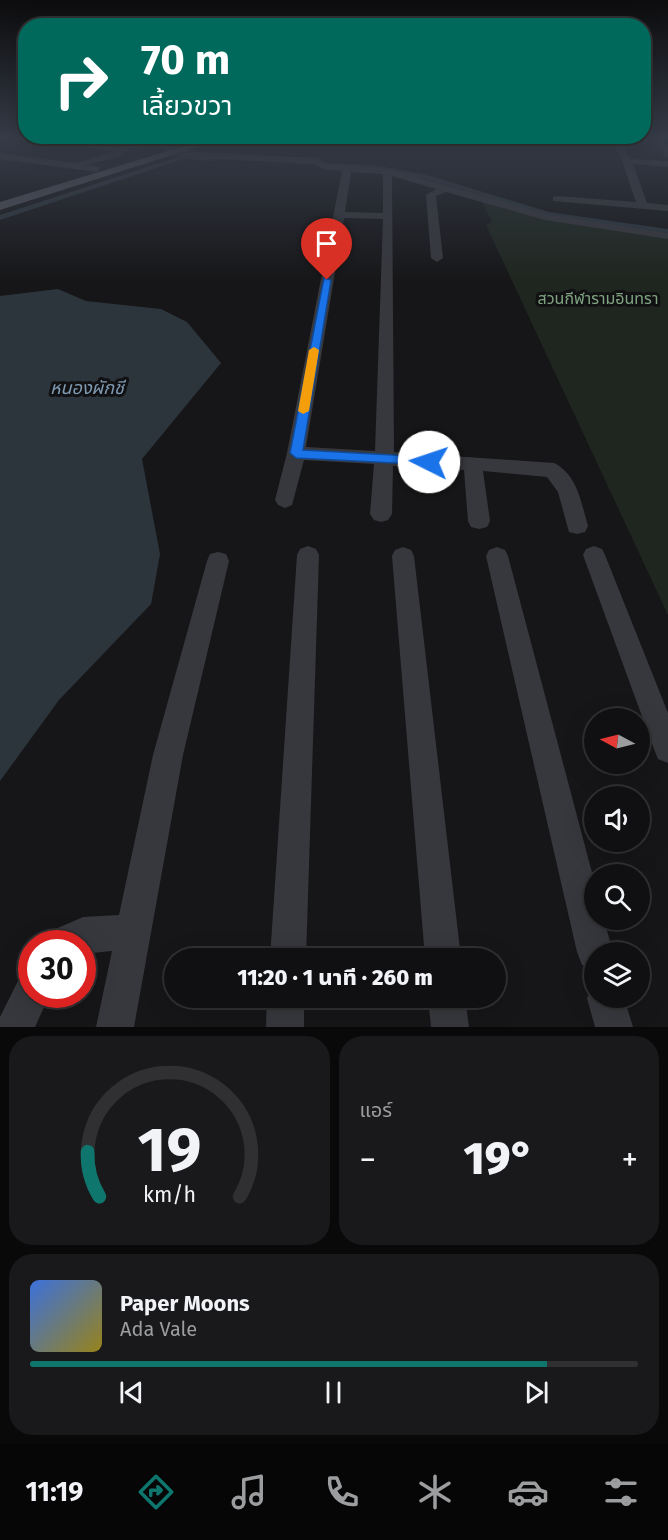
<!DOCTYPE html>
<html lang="th">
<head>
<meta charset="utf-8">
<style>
  :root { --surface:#101012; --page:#19191b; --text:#f1f3f6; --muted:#9c9d9f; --line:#303032; --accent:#0f766e }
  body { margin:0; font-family:"Fira Sans","Noto Sans Thai",sans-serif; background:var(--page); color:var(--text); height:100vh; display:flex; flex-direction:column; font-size:22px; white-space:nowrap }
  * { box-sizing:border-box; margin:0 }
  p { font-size:20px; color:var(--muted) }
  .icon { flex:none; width:33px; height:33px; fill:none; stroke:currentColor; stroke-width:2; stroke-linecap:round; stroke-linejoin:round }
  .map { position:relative; height:1027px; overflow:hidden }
  .details { display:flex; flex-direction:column; gap:9px; padding:9px; background:#09090a; flex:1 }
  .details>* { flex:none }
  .guide { position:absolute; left:18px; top:18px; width:633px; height:126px; border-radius:24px; box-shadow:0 6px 24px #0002,0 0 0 2px var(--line); background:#00695c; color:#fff; overflow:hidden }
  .needle { width:39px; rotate:277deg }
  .controls { position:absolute; left:584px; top:708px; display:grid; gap:12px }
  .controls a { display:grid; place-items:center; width:66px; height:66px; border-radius:50%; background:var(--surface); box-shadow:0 6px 24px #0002,0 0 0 2px var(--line); font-size:30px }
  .speed { position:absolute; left:18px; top:930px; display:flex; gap:12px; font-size:30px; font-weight:700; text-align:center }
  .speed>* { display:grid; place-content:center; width:78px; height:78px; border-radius:50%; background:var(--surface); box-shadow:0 6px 24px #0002,0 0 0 2px var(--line); line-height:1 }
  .speed .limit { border:9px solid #d22; background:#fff; color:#111 }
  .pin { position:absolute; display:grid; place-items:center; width:51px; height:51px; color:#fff; margin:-62px -26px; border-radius:50% 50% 50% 0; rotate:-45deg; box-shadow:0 0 6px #0007 }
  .pin .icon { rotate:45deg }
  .me { position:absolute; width:66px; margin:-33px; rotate:274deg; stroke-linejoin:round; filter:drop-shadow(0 0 4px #0008) }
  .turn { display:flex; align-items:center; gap:21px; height:126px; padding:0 24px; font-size:27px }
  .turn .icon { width:78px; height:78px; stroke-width:2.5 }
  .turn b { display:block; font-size:42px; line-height:51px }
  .big { font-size:45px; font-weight:800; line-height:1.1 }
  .details .widget { flex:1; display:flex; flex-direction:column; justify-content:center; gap:9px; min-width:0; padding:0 21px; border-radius:24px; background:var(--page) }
  .details .dial { align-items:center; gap:0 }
  .dial svg { height:156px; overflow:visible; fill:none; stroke:var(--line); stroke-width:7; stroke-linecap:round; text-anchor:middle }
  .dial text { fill:var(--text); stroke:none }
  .song { display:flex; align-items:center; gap:18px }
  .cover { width:72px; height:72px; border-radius:9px; background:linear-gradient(135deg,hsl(220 70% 55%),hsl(50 70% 35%)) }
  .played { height:6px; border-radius:3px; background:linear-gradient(90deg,var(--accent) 85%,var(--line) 85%) }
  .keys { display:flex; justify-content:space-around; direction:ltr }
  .heat { display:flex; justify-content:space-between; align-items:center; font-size:33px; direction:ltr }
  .details .tiles { flex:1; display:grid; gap:9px; grid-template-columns:1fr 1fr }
  .widget:last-child { grid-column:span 2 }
  .trip { position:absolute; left:164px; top:948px; width:342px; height:60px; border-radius:30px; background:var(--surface); box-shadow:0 6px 24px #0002,0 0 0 2px var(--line); font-weight:800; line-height:60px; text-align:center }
  .dock { display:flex; height:96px; justify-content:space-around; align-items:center; background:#060607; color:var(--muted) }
  .dock .icon { width:42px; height:42px }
  .dock .current { color:var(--accent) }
  .dock b { font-size:27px; color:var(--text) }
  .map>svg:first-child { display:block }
  .green { fill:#1e261f }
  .water { fill:#2c353c }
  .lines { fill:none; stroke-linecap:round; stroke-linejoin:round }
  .canal { fill:#2c353c; fill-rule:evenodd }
  .minor { fill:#37383d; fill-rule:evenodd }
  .major { fill:#53555c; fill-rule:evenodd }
  .route { fill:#1a73e8; stroke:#114b97; stroke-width:1.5 }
  .slow { fill:#f59e0b }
  .labels { text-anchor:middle; stroke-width:6; stroke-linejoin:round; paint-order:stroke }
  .far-park-label { font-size:16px; fill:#7fa381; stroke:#111113 }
  .far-water-label { font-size:18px; font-style:italic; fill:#7f9bb3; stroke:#111113 }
</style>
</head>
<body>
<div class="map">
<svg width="668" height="1027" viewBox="0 0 668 1027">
  <rect width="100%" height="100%" fill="#161618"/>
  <path class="green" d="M481,200L518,212L668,237V615L486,225L492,222Z"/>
  <path class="water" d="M58,289L86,301L161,309L187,322L221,363L142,459L160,554L151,604L59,700L0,781V296Z"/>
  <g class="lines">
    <g class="canal">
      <path d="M144,140H154L184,155L219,159L216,161L183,159L0,220V215L178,157L149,142L133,152H129V150Z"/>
      <path d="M330,163L380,166L427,175L549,212L668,229V233L548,216L426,179L380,170L328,166Z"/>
    </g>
    <g class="minor">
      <path d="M47,140H66L122,148L124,146L108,141L118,140L136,145L118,157L86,165L99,167V171L96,172L0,159V153L75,163L114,152Z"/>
      <path d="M612,140H620L630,159L668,161V167L633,164L647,203L668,205V211L553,201V197L557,196L636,202L622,161Z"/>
      <path d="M655,140H663L668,147V157L665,156Z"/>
      <path d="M179,148L196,152L317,158L328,164L389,169L546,214L668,233V239L545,220L446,192L436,196L443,258L437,262L431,258L426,195L436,189L392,176L394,452L554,463C578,475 581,503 588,526L585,532L577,534L569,532L558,492L547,477L483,471L490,521L487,527L479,529L471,527L468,521L464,470L393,466L392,514L388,520L381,522L374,520L370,514L374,464L304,460L292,505L285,508L278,505L275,500L287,453L342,171L323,169L315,164L196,158L176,153L175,151ZM351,172L383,174V213L345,212ZM344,218L383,219L375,451L306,447Z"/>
      <path d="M308,546L316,549L319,555L306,958H270L297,555L300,549Z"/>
      <path d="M594,546L602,549L605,555L668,713V763L658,759L654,749L583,555L586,549Z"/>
      <path d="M403,547L411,550L414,556L461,958H425L392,556L395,550Z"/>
      <path d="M497,547L505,550L508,556L594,880V920H604L613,952H594V969L582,965L577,952L486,556L489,550Z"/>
      <path d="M218,552L226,554L229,561L183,755L134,1027H96L112,951L82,954V944H46L51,931L83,917L119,915L153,755L207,561L210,554Z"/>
      <path d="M32,974V994H50L35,1027H0V1017L19,979Z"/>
      <path d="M594,984V998H624L633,1027H595L587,998Z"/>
      <path d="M267,998H304V1027H266Z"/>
      <path d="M428,998H465L469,1027H431Z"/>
    </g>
    <path class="major" d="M204,140H219L0,210V202Z"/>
  </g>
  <linearGradient id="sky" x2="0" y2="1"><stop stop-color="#0c0c0d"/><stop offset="0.49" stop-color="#363c48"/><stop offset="1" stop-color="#363c48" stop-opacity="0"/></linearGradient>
  <rect width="668" height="283" fill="url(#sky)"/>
  <path class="route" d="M324,278L331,280L303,450L429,457L435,462L433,465L296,458L290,453Z"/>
  <path class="slow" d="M314,347L319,350L309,411L303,414L298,411L309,350Z"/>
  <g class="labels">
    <g class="far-park-label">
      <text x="598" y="304">สวนกีฬารามอินทรา</text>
    </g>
    <g class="far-water-label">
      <text x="87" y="394">หนองผักชี</text>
    </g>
  </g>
</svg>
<div class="controls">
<a><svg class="needle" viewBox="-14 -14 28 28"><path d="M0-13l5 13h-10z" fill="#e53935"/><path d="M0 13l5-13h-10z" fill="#9c9d9f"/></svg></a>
<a><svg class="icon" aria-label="sound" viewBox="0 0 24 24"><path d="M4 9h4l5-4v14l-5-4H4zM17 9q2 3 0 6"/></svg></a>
<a><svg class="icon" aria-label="search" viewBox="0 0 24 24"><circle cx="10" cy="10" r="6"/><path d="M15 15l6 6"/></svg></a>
<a><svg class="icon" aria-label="layers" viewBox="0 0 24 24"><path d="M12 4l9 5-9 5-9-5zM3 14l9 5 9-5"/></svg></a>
</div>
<div class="speed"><div class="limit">30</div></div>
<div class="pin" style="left:327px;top:280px;background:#d93025"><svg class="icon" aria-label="arrive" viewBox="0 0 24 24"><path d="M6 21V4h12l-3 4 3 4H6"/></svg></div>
<svg class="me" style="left:429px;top:462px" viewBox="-20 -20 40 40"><circle r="19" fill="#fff"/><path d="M0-13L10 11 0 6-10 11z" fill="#1a73e8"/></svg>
<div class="trip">11:20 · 1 นาที · 260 m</div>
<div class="guide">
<div class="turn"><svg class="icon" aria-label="right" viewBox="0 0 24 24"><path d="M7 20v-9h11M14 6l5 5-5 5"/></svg><div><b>70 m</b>เลี้ยวขวา</div></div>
</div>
</div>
<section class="details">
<div class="tiles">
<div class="widget dial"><svg viewBox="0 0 100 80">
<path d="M14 69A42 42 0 1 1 86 69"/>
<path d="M14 69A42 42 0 0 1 8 46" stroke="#0f766e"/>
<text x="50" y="56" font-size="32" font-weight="700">19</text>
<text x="50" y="72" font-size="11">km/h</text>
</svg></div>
<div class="widget"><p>แอร์</p>
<div class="heat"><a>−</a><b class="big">19°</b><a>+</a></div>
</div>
<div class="widget">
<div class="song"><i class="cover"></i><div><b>Paper Moons</b><p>Ada Vale</p></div></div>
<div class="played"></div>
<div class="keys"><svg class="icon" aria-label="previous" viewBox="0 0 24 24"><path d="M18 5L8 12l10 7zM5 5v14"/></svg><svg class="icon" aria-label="pause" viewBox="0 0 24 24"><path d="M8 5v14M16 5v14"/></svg><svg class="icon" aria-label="next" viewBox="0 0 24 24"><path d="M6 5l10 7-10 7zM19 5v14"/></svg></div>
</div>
</div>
</section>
<nav class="dock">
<b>11:19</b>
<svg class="icon current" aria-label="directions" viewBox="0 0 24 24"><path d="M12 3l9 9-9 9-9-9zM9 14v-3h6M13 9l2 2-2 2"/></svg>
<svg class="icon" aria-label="music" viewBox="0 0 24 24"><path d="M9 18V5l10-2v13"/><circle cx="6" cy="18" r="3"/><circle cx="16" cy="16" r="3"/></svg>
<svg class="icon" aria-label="phone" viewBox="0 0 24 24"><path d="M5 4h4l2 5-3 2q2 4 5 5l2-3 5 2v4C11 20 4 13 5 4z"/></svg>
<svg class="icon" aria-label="climate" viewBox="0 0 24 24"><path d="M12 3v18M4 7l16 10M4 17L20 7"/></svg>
<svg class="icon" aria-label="car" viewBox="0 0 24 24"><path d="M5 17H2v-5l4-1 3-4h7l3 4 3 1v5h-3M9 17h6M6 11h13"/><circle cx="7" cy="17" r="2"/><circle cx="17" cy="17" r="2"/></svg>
<svg class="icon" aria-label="filters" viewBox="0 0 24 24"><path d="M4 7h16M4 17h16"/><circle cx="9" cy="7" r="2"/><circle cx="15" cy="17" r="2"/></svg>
</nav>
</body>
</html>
